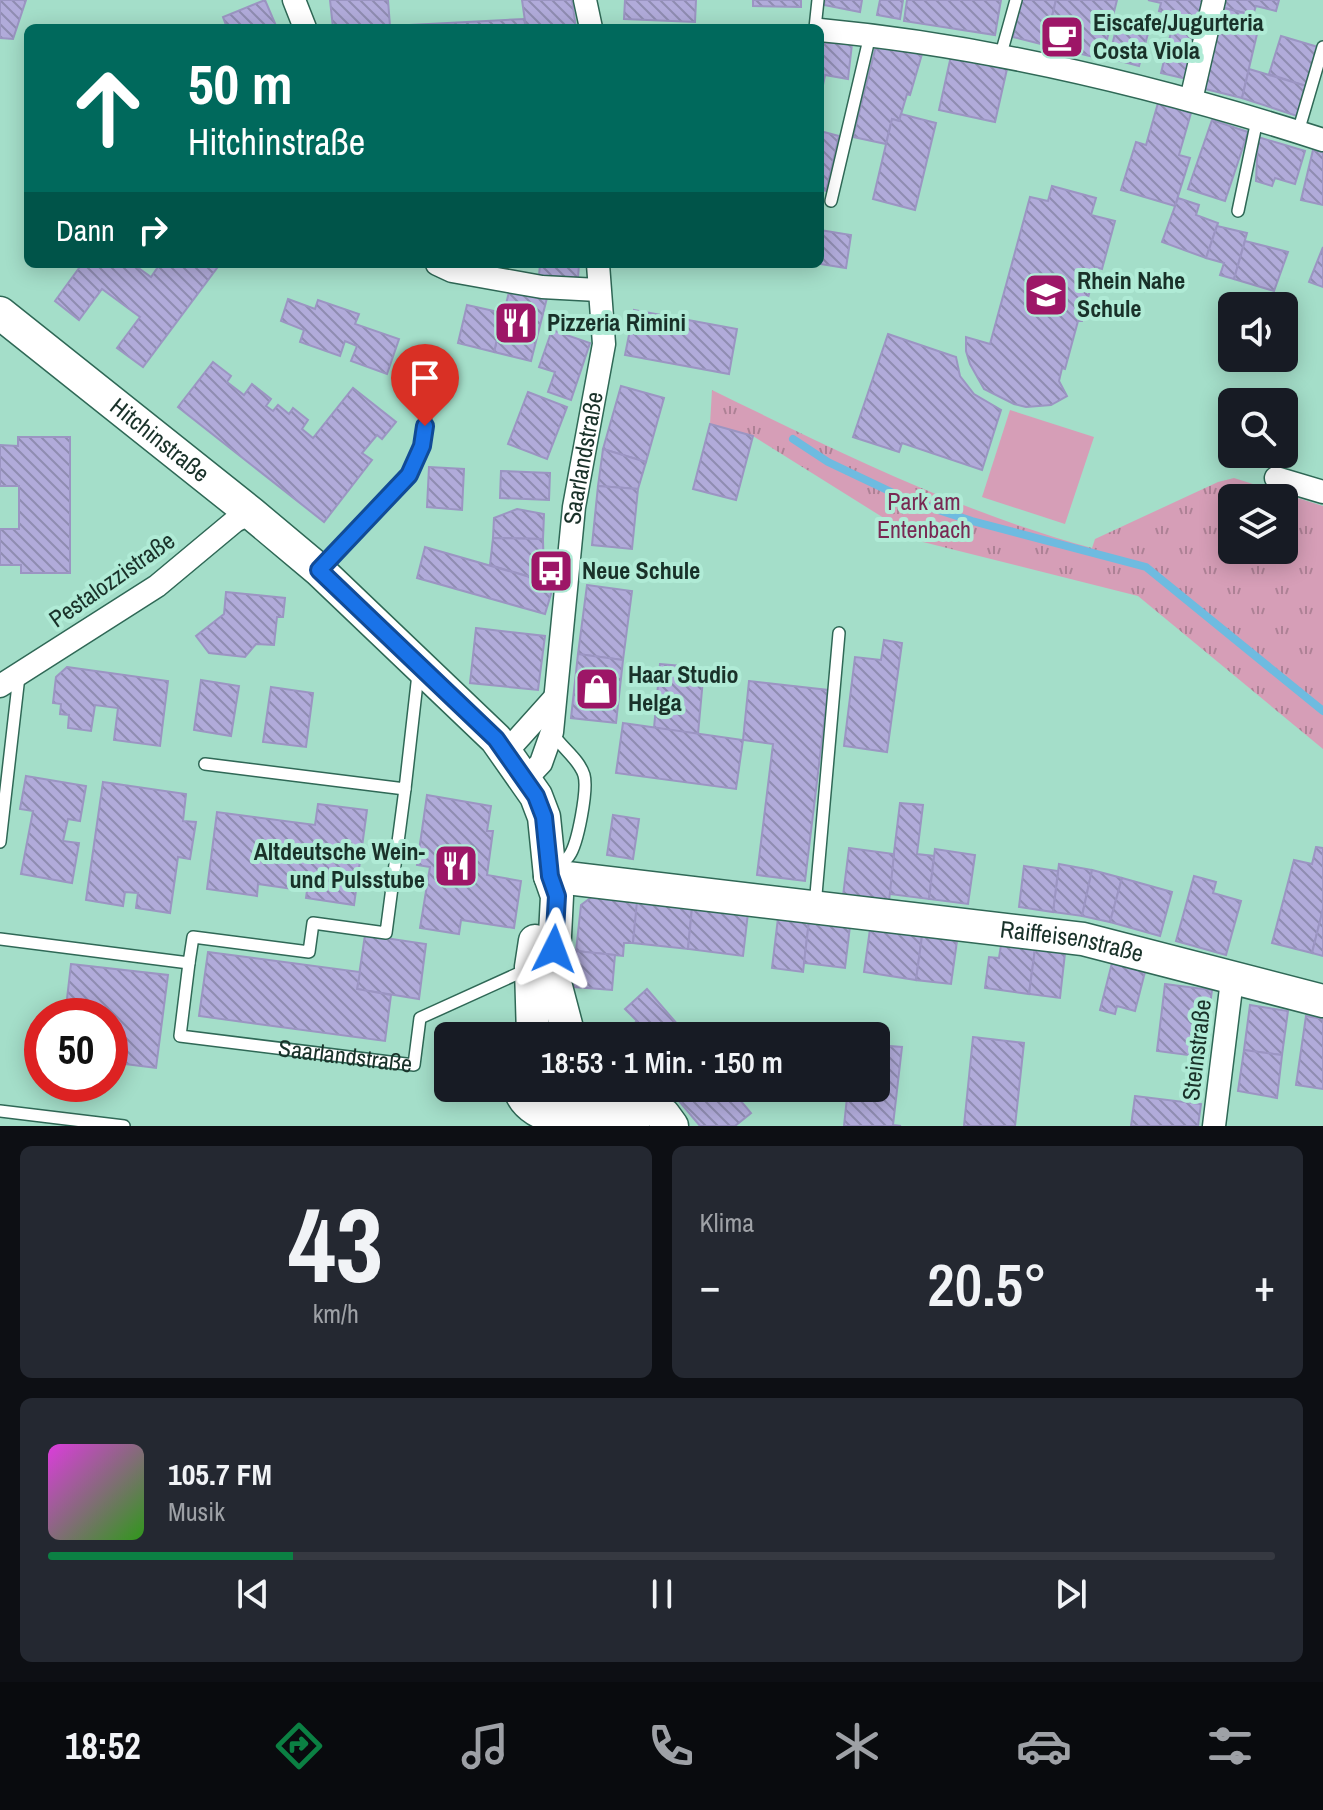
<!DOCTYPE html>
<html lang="de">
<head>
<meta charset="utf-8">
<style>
  :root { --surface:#171b24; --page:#242831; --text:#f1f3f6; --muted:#9ea1a6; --line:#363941; --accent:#0b8043 }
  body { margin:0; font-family:"Archivo Narrow",sans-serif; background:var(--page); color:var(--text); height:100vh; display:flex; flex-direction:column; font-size:30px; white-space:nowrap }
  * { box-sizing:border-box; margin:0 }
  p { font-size:26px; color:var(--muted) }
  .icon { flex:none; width:44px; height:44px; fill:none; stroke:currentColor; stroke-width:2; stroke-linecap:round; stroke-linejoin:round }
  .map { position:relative; height:1126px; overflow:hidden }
  .drawer { display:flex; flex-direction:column; gap:20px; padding:20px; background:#0d0f14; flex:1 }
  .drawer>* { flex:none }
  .guide { position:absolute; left:24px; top:24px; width:800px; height:244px; border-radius:12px; box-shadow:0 4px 20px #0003; background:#00695c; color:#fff; overflow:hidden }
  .controls { position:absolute; left:1218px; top:292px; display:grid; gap:16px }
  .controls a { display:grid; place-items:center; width:80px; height:80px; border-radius:12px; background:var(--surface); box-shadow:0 4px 20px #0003; font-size:40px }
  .speed { position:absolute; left:24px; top:998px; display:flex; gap:16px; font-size:40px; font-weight:700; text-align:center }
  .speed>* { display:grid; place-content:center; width:104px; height:104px; border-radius:50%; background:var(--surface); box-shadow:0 4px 20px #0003; line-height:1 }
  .speed .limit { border:12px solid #d22; background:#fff; color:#111 }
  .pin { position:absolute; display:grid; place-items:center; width:68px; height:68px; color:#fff; margin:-82px -34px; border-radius:50% 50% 50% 0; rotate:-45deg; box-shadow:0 0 8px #0007 }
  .pin .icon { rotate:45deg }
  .me { position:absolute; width:88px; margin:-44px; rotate:3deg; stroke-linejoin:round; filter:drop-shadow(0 0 6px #0008) }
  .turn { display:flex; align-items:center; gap:28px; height:168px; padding:0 32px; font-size:36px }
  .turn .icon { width:104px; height:104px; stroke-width:2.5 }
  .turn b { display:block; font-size:56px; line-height:68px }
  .then { display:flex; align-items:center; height:76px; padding:0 32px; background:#0003; gap:16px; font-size:30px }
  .big { font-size:60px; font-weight:600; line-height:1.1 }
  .drawer .widget { flex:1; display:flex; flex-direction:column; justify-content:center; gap:12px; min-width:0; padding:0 28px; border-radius:12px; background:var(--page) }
  .drawer .dial { align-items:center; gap:0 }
  .dial b { font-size:104px; line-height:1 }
  .song { display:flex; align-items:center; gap:24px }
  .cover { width:96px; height:96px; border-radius:12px; background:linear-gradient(135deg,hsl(300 70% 55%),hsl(110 70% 35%)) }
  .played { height:8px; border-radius:4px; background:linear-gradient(90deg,var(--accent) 20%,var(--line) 20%) }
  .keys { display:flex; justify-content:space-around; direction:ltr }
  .heat { display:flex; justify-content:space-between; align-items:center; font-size:44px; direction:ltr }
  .drawer .tiles { flex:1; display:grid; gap:20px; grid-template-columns:1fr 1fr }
  .widget:last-child { grid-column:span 2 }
  .trip { position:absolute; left:434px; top:1022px; width:456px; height:80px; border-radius:12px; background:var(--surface); box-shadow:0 4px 20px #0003; font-weight:600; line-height:80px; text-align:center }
  .dock { display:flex; height:128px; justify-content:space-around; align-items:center; background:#090b0e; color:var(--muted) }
  .dock .icon { width:56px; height:56px }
  .dock .selected { color:var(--accent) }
  .dock b { font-size:36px; color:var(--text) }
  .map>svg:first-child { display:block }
  .grass { fill:url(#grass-tufts); fill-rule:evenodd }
  .garden { fill:#d69eb7 }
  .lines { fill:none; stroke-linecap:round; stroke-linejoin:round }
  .stream { stroke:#6ebbe0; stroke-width:8 }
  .building { fill:url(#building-back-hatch); stroke:#9b95c2; stroke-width:2 }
  .lane-casing { stroke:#2f6856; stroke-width:14 }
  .street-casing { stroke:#2f6856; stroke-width:25 }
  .secondary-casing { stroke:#2f6856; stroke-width:35 }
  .lane { stroke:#fff; stroke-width:11 }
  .street { stroke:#fff; stroke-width:22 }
  .secondary { stroke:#fff; stroke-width:32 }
  .route-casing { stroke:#114b97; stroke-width:20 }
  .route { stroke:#1a73e8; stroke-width:14 }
  .labels { text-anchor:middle; stroke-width:8; stroke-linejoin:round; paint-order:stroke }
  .poi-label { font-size:24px; font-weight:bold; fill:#193129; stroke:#b0ebd6; text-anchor:start }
  .street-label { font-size:24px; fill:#193129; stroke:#b0ebd6 }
  .park-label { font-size:24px; fill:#792853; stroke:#b0ebd6 }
</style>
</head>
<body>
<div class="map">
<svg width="1323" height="1126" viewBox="0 0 1323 1126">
  <defs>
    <pattern id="grass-tufts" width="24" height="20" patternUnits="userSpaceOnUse" patternTransform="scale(2)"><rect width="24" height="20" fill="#d69eb7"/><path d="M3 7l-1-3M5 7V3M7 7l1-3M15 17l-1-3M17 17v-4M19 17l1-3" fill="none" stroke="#ad8195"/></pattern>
    <pattern id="building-back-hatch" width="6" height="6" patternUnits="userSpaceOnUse" patternTransform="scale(2)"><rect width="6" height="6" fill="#b1abda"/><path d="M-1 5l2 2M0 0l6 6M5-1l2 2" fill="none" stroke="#8f8cb1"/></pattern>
  </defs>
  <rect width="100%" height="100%" fill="#a4dec9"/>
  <path class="grass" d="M712,390C835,450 959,512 1092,548L1095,539L1218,482L1234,478L1323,506V749L1138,596L911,539L887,520L753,436L710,424ZM1232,498H1284V550H1232Z"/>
  <path class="garden" d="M1010,410L1094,437L1065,524L982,497Z"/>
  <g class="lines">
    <path class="stream" d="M793,439L828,462L908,500L972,521L1146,567L1323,711"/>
  </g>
  <g class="building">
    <path d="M0,0H26L13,39L0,38Z"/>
    <path d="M265,0L277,28H227L223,17Z"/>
    <path d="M330,0H388L390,26L524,19L526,28H333Z"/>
    <path d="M522,0H572L576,28H526Z"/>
    <path d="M625,0H696L695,22L624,19Z"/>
    <path d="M753,0H801V7L753,6Z"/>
    <path d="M825,0H862L860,12L824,5Z"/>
    <path d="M880,0H903L900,19L877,15Z"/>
    <path d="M907,0H1001L995,35L904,21Z"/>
    <path d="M1021,0H1056L1045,45L1013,37Z"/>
    <path d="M1056,0H1117L1102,59L1045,45Z"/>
    <path d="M1148,0H1206L1201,22L1159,11L1161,3Z"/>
    <path d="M1222,0H1279L1276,11L1256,6L1253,15L1220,7Z"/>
    <path d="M1220,7L1261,17L1242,98L1201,88Z"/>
    <path d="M1175,16L1201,22L1187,79L1161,73Z"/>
    <path d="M1118,21L1149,30L1139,66L1109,58Z"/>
    <path d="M1281,36L1318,47L1306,86L1269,74Z"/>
    <path d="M820,42L852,44L848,79L825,75L820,100Z"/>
    <path d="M876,46L922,54L910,95L907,94L899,121L892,119L886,144L853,137Z"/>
    <path d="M951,56L1007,69L995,122L939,110Z"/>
    <path d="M1249,69L1306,86L1297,116L1242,98Z"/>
    <path d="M1158,103L1191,113L1179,155L1190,158L1175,206L1121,190L1136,142L1146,145Z"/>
    <path d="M901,114L936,123L915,210L873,199L892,119L899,121Z"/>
    <path d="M1212,120L1248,132L1225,201L1188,189Z"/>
    <path d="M820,131L839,136L826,191L820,189Z"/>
    <path d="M1258,137L1305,151L1295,184L1275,178L1272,186L1256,181Z"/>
    <path d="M1313,150L1323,152V205L1301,200Z"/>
    <path d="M1052,186L1096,198L1091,215L1115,221L1102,269L1096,267L1082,321H1078L1065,369L1062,368L1059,381L1067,396L1051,405L1026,407L1014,404L984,389L970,364L966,351V337L990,344L1030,197L1048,201Z"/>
    <path d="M1178,198L1199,205L1196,215L1218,223L1206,258L1162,242Z"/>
    <path d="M1217,226L1247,233L1234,279L1220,275L1224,263L1206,258Z"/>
    <path d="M820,230L851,235L846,268L820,264Z"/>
    <path d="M1245,241L1288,252L1274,291L1234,279Z"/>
    <path d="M1323,247V287L1309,282Z"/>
    <path d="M82,264H133L151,277L160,264H220L143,367L117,348L140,317L102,289L79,320L55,301Z"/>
    <path d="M540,264H579L578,278L539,276Z"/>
    <path d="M511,284L548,294L531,361L494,352Z"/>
    <path d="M288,299L315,309L318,300L359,314L355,324L399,339L387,374L351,361L357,346L345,341L340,356L300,342L304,330L281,321Z"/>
    <path d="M467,305L503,313L494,352L458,343Z"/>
    <path d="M634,310L737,329L729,374L625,355Z"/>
    <path d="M552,330L590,343L571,400L548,392L555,372L539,367Z"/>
    <path d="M888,334L956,357L960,376L974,394L1001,410L982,470L902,443L899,452L853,437Z"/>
    <path d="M213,362L231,376L227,382L244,395L252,384L271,399L266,406L273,411L278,405L289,414L293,408L308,420L302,429L313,438L353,388L396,422L382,439L377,435L362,453L372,460L324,522L178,407Z"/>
    <path d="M621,386L664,398L646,462L603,449Z"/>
    <path d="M528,392L567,407L547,459L508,444Z"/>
    <path d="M710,424L753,436L736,500L693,489Z"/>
    <path d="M18,437H70V573H21V565H0V529H19V486H0V445L18,446Z"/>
    <path d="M603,449L646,462L638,489L598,486Z"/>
    <path d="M429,467L464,469L462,510L427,507Z"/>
    <path d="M501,471L550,473L549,500L500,498Z"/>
    <path d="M598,486L638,489L632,549L592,545Z"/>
    <path d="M517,509L544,514L543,539L493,538L494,518Z"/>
    <path d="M493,538L543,539L544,581L490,565Z"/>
    <path d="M425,547L554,584L545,614L417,578Z"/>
    <path d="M587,585L632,591L623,660L578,654Z"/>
    <path d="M226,592L285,598L283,617H277L274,645L256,644L245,657L209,653L196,636L224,614Z"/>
    <path d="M476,628L545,636L538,690L470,683Z"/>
    <path d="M884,640L902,643L887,752L844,746L855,657L881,660Z"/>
    <path d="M578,654L623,660L616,723L571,718Z"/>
    <path d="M660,664L704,668L698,734L654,728Z"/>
    <path d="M67,667L168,681L160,746L114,740L118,708L95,705L91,731L68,728L69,715L60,714L61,704L53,703L56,677Z"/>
    <path d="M201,680L239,686L231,736L194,730Z"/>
    <path d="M749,681L828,690L805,881L757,875L773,744L743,740Z"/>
    <path d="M271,687L313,693L306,747L263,742Z"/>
    <path d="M623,723L743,740L736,789L616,773Z"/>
    <path d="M26,776L86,786L80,821L68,819L63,841L79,843L72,883L21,874L33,811L20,809Z"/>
    <path d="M103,782L186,794L183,821L196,822L190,859L178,857L170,913L136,908L138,893L125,892L123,906L86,900Z"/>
    <path d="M427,795L491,806L487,831H493L487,875L521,881L514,928L461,920L459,934L420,928L430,867L417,865Z"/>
    <path d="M900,803L923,805L917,854L934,856L929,899L889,894Z"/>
    <path d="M318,804L367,810L354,905L306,898L307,891L258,884L257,896L207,889L217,812L315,825Z"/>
    <path d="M613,815L639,819L633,859L607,855Z"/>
    <path d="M1316,847L1323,848V909L1312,953L1272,943L1294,860L1312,864Z"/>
    <path d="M849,848L894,854L889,902L843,896Z"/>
    <path d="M935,849L975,855L968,904L929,899Z"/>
    <path d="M1059,864L1092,870L1082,916L1053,912Z"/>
    <path d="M1024,866L1058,871L1053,912L1019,907Z"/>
    <path d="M1092,870L1122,878L1110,922L1082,916Z"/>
    <path d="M1194,876L1216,882L1213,893L1241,901L1226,955L1176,941Z"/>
    <path d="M1122,878L1172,892L1160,936L1110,922Z"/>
    <path d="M597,893L638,897L633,943H624L623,956L576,951L581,905Z"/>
    <path d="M637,901L692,908L688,949L633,943Z"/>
    <path d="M692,908L748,913L743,956L688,949Z"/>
    <path d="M1323,909V956L1312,953Z"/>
    <path d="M778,918L809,921L803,972L772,968Z"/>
    <path d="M809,921L850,926L845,968L804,963Z"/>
    <path d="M870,929L922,936L916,980L864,972Z"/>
    <path d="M365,935L426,944L419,999L357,989Z"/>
    <path d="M922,936L957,941L951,984L916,980Z"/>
    <path d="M1001,945L1035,949L1029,994L985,988L989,957L999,958Z"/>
    <path d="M1035,949L1065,953L1060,998L1029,994Z"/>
    <path d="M576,951L615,955L612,990L574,987Z"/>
    <path d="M208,952L360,972L357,989L391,995L385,1041L199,1016Z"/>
    <path d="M1112,963L1145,972L1135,1011L1117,1006L1115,1014L1100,1010Z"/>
    <path d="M71,964L168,975L156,1068L110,1062V1016H65Z"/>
    <path d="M1165,984L1212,990L1203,1057L1157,1051Z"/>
    <path d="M647,989L678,1025L671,1031L675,1036L621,1035L637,1021L625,1009Z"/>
    <path d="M1250,1005L1288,1011L1282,1055L1244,1050Z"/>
    <path d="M1306,1016L1323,1019V1089L1296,1085Z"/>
    <path d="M973,1037L1024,1043L1015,1126H964Z"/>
    <path d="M876,1045L902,1047L893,1125L901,1126H844L848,1088H876Z"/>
    <path d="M1244,1050L1282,1055L1277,1098L1238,1091Z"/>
    <path d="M668,1088H730L751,1113L735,1126H700Z"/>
    <path d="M1135,1096L1201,1104L1198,1126H1131Z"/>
  </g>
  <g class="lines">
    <g class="lane-casing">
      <g id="lane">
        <path d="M815,28L818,0"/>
        <path d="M1001,54L1016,0"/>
        <path d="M1298,132L1323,47"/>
        <path d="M831,201L870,35"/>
        <path d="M1238,211L1257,120"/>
        <path d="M319,569L409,475L422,446L427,405"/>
        <path d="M553,734C562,748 579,759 584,775C588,789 578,844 569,856C565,861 560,866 556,870"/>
        <path d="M205,764L405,789L418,674"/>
        <path d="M0,842L19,676"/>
        <path d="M815,906L839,633"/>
        <path d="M0,939L189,963L193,937L309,952L313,923L386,933L405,789"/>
        <path id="s1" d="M189,963L180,1036L414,1065L420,1018L528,969"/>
        <path d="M0,1111L124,1126"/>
      </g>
    </g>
    <g class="street-casing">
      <g id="street">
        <path d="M294,0L305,28"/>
        <path d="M585,0L591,28"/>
        <path d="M820,30C991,46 1159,87 1323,140"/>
        <path d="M1191,100L1214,0"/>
        <path d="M437,264L452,271L542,287L598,290"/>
        <path d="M1276,478L1323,492"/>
        <path d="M0,686L157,586L235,521L251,513"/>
        <path d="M506,752L553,700"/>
        <path id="s2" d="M525,780L541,763L552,732L574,507L604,344L598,264"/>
        <path d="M1214,1126L1232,980"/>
      </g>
    </g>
    <g class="secondary-casing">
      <g id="secondary">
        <path id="s3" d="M0,313L251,513L319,570L496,739L536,796L544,817L550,876L557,896L553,975L569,1036"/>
        <path id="s4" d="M550,876L1083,939L1323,1001"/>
        <path d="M533,1036L531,967L535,941"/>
        <path d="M519,1088C531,1126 593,1126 604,1088"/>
        <path d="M608,1088L664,1115L672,1126"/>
        <path d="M592,1111L633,1126"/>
      </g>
    </g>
    <use href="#lane" class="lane"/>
    <use href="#street" class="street"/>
    <use href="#secondary" class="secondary"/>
  </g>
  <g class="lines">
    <g class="route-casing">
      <path id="route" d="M425,426L422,446L409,475L319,570L496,739L536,796L544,817L550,876L557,896L554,949"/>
    </g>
    <use href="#route" class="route"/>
  </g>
  <defs>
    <g id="cafe-square" transform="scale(2.3)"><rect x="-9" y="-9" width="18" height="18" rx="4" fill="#9d1667" stroke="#b0ebd6"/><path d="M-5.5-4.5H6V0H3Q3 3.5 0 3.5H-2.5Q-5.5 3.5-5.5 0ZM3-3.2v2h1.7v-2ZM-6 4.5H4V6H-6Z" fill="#fff"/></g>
    <g id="school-square" transform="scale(2.3)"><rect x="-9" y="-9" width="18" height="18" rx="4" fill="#9d1667" stroke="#b0ebd6"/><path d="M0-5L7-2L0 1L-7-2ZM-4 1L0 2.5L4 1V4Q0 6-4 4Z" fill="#fff"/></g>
    <g id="restaurant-square" transform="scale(2.3)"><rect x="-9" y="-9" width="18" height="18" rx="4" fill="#9d1667" stroke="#b0ebd6"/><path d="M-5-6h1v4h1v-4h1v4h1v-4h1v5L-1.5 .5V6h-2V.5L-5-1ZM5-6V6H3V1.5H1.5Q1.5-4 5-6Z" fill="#fff"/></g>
    <g id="bus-square" transform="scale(2.3)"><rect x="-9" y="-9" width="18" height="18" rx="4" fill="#9d1667" stroke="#b0ebd6"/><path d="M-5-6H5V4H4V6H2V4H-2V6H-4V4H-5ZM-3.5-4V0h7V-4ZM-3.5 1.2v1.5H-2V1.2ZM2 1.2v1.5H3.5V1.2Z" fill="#fff"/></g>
    <g id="shop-square" transform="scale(2.3)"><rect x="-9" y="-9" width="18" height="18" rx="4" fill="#9d1667" stroke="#b0ebd6"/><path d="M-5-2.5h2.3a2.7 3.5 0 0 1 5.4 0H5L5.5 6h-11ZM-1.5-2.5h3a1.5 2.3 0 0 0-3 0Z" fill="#fff"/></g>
  </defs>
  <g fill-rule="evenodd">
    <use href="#cafe-square" x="1062" y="37"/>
    <use href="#school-square" x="1046" y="295"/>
    <use href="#restaurant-square" x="516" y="323"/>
    <use href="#bus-square" x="551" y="571"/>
    <use href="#shop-square" x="597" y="689"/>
    <use href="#restaurant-square" x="456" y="866"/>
  </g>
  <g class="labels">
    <g class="poi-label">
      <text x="1093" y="31">Eiscafe/Jugurteria<tspan x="1093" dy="28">Costa Viola</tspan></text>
      <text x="1077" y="289">Rhein Nahe<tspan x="1077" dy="28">Schule</tspan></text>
      <text x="547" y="331">Pizzeria Rimini</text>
      <text x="582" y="579">Neue Schule</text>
      <text x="628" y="683">Haar Studio<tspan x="628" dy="28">Helga</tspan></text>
      <text x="425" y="860" text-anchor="end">Altdeutsche Wein-<tspan x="425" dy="28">und Pulsstube</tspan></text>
    </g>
    <g class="street-label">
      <text dy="8" stroke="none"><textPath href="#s3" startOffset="204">Hitchinstraße</textPath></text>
      <text dy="8" stroke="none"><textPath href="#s2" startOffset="332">Saarlandstraße</textPath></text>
      <text transform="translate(112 580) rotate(-35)" y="8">Pestalozzistraße</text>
      <text dy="8" stroke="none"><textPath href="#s4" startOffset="526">Raiffeisenstraße</textPath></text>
      <text transform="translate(1197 1050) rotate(-83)" y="8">Steinstraße</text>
      <text dy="8" stroke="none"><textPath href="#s1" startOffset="240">Saarlandstraße</textPath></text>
    </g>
    <g class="park-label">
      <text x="924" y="510">Park am<tspan x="924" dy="28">Entenbach</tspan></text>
    </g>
  </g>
</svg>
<div class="controls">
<a><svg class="icon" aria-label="sound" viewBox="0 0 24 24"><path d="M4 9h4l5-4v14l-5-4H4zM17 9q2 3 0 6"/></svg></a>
<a><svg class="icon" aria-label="search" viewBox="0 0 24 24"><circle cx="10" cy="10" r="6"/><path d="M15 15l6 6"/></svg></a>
<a><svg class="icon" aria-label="layers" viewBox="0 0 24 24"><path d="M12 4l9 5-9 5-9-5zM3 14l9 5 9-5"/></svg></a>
</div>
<div class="speed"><div class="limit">50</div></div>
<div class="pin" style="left:425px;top:426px;background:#d93025"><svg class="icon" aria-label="arrive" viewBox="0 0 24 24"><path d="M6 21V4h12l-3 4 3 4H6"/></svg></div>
<svg class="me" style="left:554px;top:949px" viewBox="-20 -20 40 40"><path d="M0-17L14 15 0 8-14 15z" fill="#1a73e8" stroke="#fff" stroke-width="4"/></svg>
<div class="trip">18:53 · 1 Min. · 150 m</div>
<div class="guide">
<div class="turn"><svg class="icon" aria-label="ahead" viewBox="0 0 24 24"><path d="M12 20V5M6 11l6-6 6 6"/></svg><div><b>50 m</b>Hitchinstraße</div></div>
<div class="then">Dann<svg class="icon" aria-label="right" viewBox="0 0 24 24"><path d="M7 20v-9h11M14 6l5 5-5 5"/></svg></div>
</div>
</div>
<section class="drawer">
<div class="tiles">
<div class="widget dial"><b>43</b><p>km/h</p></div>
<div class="widget"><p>Klima</p>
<div class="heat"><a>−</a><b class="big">20.5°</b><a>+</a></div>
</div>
<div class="widget">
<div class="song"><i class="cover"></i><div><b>105.7 FM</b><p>Musik</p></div></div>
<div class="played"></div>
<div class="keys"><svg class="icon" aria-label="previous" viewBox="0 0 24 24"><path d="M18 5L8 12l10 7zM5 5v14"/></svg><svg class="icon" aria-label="pause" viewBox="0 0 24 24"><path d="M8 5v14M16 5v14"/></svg><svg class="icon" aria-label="next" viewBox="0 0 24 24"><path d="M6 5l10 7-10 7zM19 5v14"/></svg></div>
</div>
</div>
</section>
<nav class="dock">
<b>18:52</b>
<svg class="icon selected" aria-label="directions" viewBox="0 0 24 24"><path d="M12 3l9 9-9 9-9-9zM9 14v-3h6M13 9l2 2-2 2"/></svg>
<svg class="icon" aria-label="music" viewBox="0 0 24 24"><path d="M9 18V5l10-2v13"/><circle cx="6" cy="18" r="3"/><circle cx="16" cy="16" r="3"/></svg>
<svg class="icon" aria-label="phone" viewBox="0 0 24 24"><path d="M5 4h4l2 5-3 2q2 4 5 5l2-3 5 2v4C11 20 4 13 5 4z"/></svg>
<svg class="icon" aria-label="climate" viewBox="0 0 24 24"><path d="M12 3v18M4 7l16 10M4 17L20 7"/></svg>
<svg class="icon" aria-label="car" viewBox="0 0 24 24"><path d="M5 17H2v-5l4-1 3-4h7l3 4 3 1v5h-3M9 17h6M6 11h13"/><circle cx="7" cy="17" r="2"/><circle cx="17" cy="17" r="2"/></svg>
<svg class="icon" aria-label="filters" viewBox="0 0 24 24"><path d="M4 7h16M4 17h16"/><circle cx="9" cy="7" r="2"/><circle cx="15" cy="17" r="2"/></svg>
</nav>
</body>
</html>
